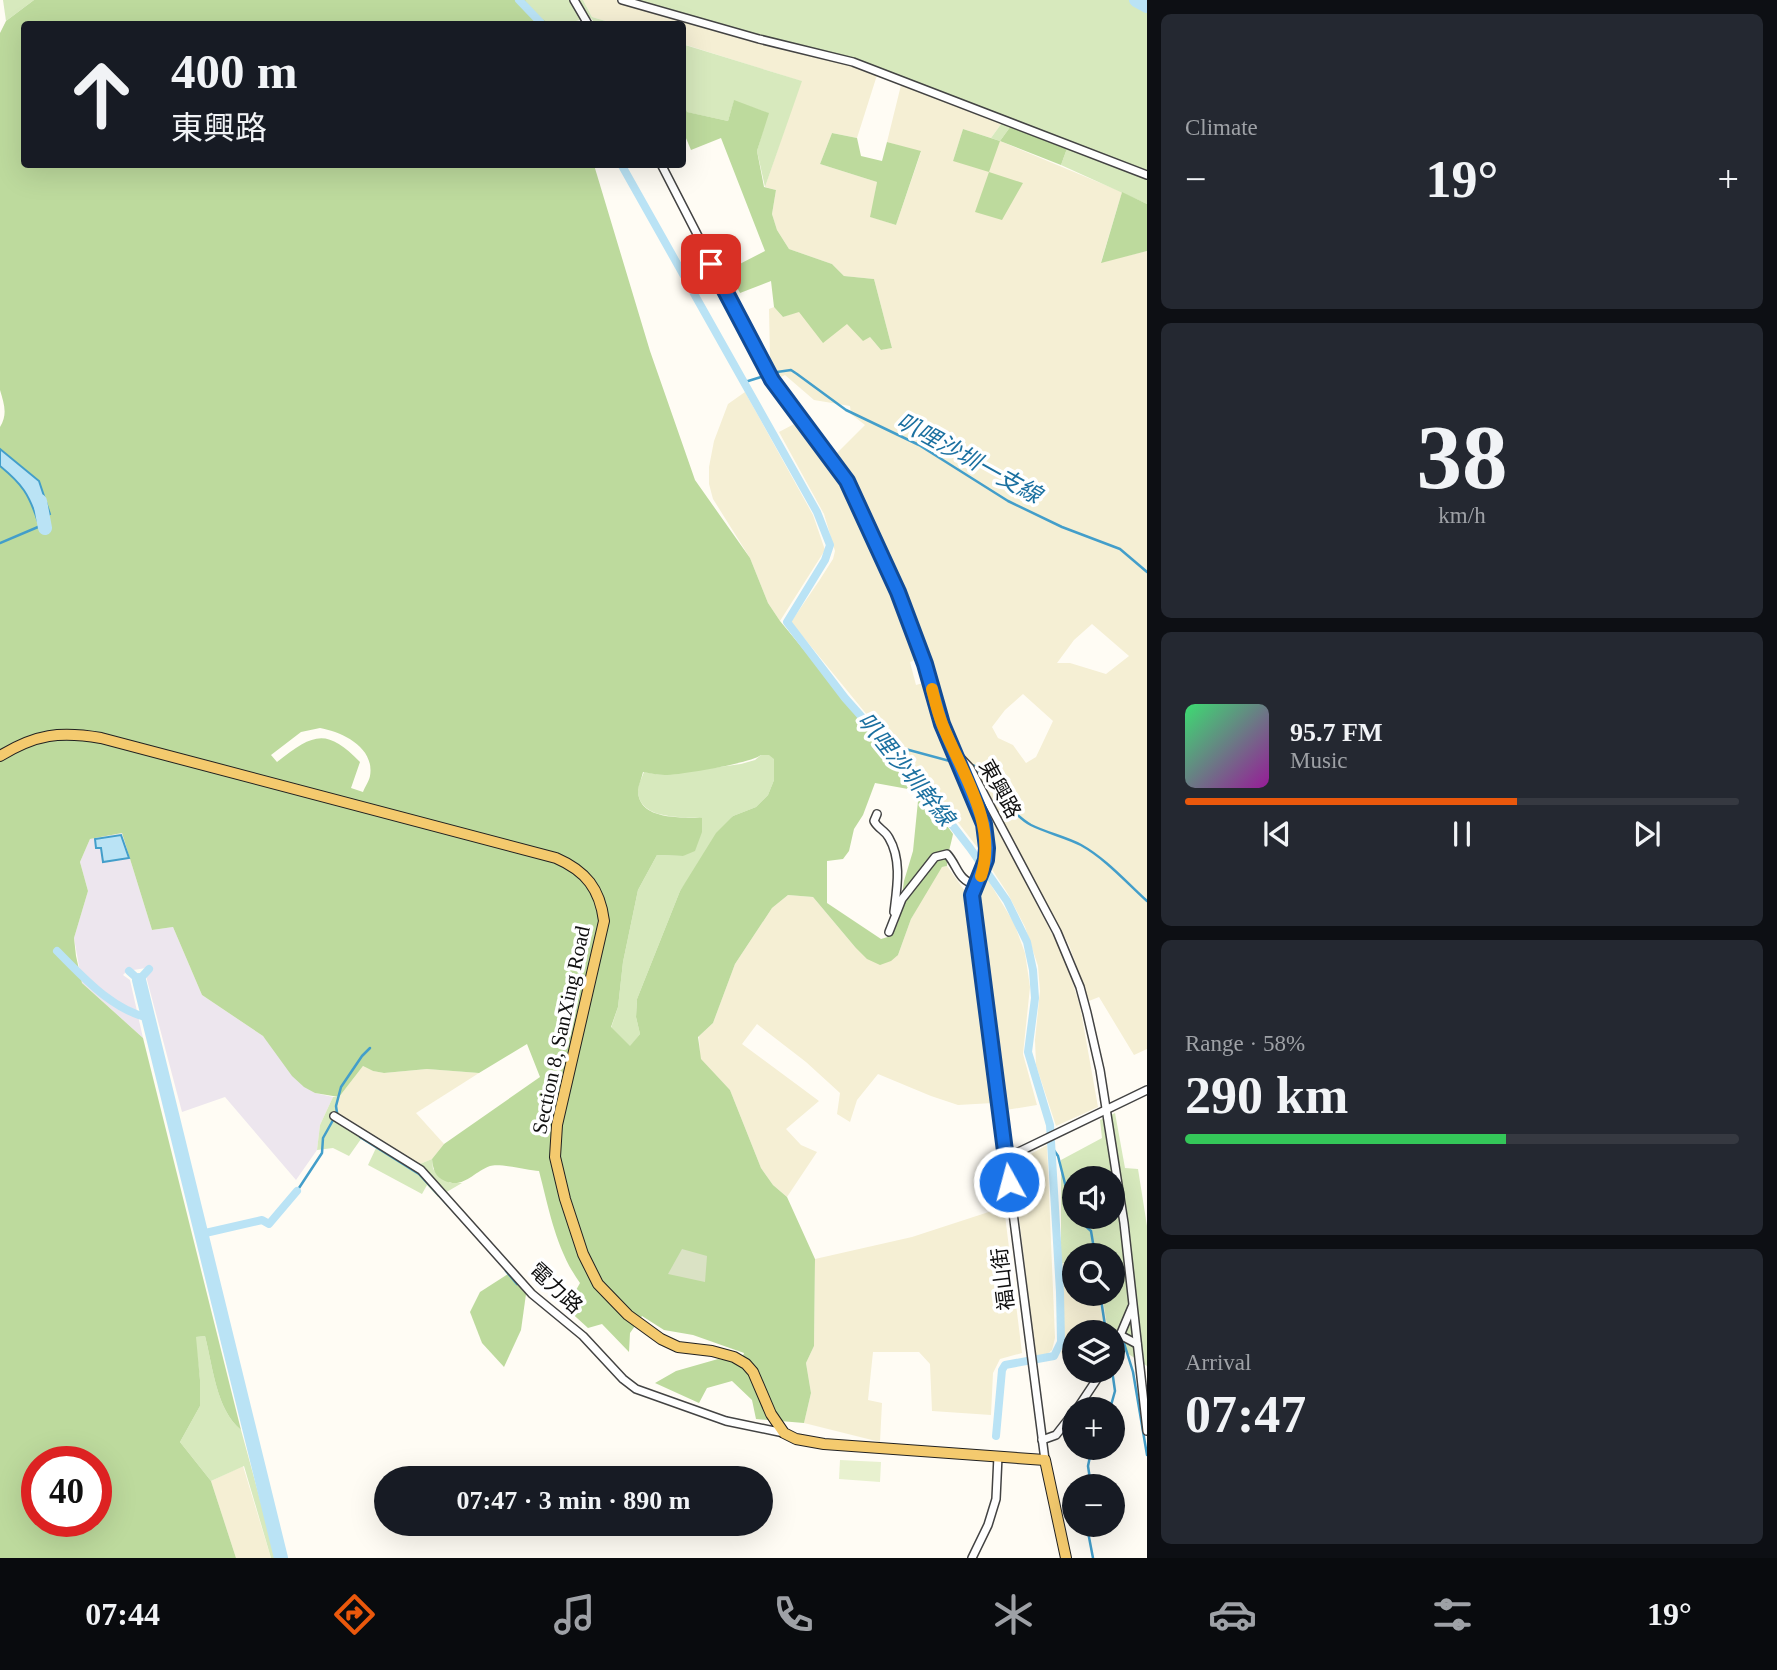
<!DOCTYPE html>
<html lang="en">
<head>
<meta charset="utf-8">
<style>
  :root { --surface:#171b24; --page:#242831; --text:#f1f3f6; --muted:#9ea1a6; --line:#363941; --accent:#ea580c }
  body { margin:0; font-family:"Times New Roman","Noto Sans TC",serif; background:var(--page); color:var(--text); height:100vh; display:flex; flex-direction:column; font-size:26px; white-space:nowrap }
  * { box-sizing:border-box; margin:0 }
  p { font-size:23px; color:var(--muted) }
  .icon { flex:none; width:38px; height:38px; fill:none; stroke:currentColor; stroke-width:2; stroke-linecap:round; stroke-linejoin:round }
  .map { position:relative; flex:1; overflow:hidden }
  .panel { display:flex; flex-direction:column; gap:14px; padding:14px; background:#0d0f14; width:630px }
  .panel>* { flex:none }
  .top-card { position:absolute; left:21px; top:21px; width:665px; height:147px; border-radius:7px; box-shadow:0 7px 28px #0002; background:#171b24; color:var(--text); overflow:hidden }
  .controls { position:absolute; left:1062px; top:1166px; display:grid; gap:14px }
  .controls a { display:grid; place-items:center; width:63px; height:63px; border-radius:50%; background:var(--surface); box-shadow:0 7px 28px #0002; font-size:35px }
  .speed { position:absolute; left:21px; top:1446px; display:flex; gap:14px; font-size:35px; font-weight:700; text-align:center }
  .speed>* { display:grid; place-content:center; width:91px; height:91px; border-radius:50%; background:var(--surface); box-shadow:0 7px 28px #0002; line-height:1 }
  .speed .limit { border:10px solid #d22; background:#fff; color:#111 }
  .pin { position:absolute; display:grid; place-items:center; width:60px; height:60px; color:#fff; margin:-30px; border-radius:14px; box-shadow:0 4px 10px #0006 }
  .me { position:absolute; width:77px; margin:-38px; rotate:353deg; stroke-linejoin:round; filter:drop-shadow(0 0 5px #0008) }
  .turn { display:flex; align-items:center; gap:24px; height:147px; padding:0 35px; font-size:32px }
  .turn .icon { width:91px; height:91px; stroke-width:2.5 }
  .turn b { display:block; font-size:49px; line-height:60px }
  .big { font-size:52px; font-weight:800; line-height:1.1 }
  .panel .card { flex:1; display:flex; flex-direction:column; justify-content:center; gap:10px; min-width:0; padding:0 24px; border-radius:10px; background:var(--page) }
  .panel .dial { align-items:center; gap:0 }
  .dial b { font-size:91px; line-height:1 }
  .song { display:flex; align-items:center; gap:21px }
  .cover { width:84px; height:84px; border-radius:10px; background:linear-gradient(135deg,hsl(140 70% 55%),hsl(300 70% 35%)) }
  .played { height:7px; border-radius:4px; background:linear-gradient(90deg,var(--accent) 60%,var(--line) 60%) }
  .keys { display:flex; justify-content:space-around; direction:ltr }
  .heat { display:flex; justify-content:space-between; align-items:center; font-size:38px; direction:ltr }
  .charge { height:10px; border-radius:5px; background:linear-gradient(90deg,#34c759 58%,var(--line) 0) }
  .trip { position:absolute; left:374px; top:1466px; width:399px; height:70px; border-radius:35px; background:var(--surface); box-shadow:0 7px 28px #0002; font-weight:800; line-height:70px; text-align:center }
  .dock { display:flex; height:112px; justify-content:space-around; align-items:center; background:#090b0e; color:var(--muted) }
  .dock .icon { width:49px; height:49px }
  .dock .on { color:var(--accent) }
  .dock b { font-size:32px; color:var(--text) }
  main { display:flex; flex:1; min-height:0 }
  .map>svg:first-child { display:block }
  .industrial { fill:#ede6ee }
  .farmland { fill:#f5efd4; fill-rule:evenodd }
  .green { fill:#d7e9bd; fill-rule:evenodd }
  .forest { fill:#bdda9d; fill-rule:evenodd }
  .cemetery { fill:#dae2c4 }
  .pitch { fill:#e8f1cf }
  .water { fill:#bae3f5; stroke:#439eca; stroke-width:2 }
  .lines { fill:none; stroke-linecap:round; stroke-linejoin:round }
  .stream { stroke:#439eca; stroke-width:2.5 }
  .canal { stroke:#bae3f5; stroke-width:8 }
  .river { stroke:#bae3f5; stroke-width:14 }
  .minor-casing { stroke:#434343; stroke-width:10 }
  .major-casing { stroke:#212121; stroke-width:12 }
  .minor { stroke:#fff; stroke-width:7 }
  .major { stroke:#f4ca6e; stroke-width:10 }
  .route-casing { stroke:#114b97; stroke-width:18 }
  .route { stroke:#1a73e8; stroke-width:12 }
  .slow { stroke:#f59e0b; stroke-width:12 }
  .labels { text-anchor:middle; stroke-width:7; stroke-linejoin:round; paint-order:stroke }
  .street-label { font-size:21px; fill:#101010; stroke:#fff }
  .water-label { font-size:23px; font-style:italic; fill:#1b70a0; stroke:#fff }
</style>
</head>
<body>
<main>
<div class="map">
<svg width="1147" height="1558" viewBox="0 0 1147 1558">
  <rect width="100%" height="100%" fill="#fffcf4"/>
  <path class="industrial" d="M122,833L152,930L173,927L202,995L263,1036L315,1093L333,1097L320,1125L317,1150L296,1180L225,1097L182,1112L146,976L150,972L146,968L127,971L123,975L130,980L143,1038L82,983L74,938L88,891L80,862L90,839Z"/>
  <g class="farmland">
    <path d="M583,0H625L878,72L857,138L832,133L820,164L877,182L871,217L896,225L921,152L887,142L902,81L1004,120L991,138L963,129L953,161L1000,141L1122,192L1101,262L1147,251V1049L1134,1055L1099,997L1089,1001L1069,945L950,729L942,712L934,674L867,511L858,492L833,457L865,425L851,414L850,406L814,400L785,375L779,378L773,369L770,358L769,309L774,307L783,317L799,311L847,323L870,337L881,350L892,348L874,279L844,276L832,264L789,249L777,230L772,214L776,190L765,187L801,81L683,44L682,24H616L592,17ZM1092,624L1129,656L1106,674L1070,663H1057L1074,640ZM1023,694L1053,721L1036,757L1026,763L1013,745L998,738L992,727L1005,710Z"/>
    <path d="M745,392L813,515L825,550L780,621L768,603L750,558L713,499L709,484V467L714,441L728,404Z"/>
    <path d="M796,423L851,492L920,659L910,662L916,685L923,683L936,734L975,812L983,842L984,856L923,777L886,738L791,622L819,581L833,559L835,551L824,514L779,432Z"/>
    <path d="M986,817L992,818L1059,947L1068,968L1080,1006L1098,1107L1056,1126L1036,1065L1035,1040L1040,991L1038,966L1025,927L1008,894L989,865L991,850L989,828Z"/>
    <path d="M947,866L967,894L993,1103L958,1105L931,1096L878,1074L857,1100L850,1122L837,1114L840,1093L806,1062L757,1024L742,1044L819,1101L786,1129L801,1145L817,1152L787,1197L773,1185L761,1168L730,1090L700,1059L699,1036L713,1023L735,964L772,908L788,895L813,897L855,947L898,955L911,919L935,874L942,867Z"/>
    <path d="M985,875L1014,923L1025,953L1030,987L1023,1054L1037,1105L1006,1110L980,912L981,895Z"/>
    <path d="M363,1066L373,1071L384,1073L427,1069L479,1073L416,1113L444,1144L432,1159L420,1164L340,1115L337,1108L339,1097Z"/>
    <path d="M1047,1145L1055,1338L1052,1350L1046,1355L1035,1356L1013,1164Z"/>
    <path d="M1004,1207L1022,1353L1000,1359L993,1373L991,1415L932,1411L930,1364L919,1352H873L868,1400L882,1403L880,1442L804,1423L811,1393L806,1363L814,1346L815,1259L912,1237Z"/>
    <path d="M1061,1263L1074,1264V1293H1102L1108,1332H1074V1362L1061,1353L1064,1343Z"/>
    <path d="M243,1466L271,1558H236L211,1481Z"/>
  </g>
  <g class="green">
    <path d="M3,0H34L6,21Z"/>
    <path d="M494,0H583L592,17L616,24H595L591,18L571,22L572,24H519Z"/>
    <path d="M625,0H1147V204L1061,165L1069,143L1013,123L1000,141L991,138L1004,120L857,65Z"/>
    <path d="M682,44L802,81L765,187L757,151L768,113L734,101L728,121L686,112L683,104Z"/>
    <path d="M769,754L774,758V780L768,795L756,807L733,816L680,891L637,999L636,1017L640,1034L630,1047L611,1028L618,1007L623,962L638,890L657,855L683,856L702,818C681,817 636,820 638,788C639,783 642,777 644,772L661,775L741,764L755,760L761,755Z"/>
    <path d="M333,1097H339L337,1108L340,1115L420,1164L432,1159L433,1169L450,1183H462L438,1197L427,1185L422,1194L368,1165L376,1148L361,1139L349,1156L333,1148L317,1150L320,1125Z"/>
    <path d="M1115,1113L1125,1168L1138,1169L1147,1226V1366L1113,1344V1332H1108L1102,1293H1113V1281H1117L1116,1265H1113V1255H1074V1264L1061,1263V1160L1102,1138L1100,1120ZM1074,1178H1113V1216H1074Z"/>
    <path d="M205,1336C213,1367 216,1409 241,1430L276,1558H271L244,1466L211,1481L180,1442L200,1406V1380L195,1337Z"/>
  </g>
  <g class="forest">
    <path d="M34,0H525L533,13L550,24H24V164L594,165L650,351L695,480L750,558L768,603L780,621L931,804L953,834C951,845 947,855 947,866L942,867L911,919L898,955L891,961L880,965L867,959L855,947L813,897L788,895L772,908L735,964L713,1023L698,1037L701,1059L730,1090L761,1168L773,1185L787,1197L815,1259L814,1346L806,1363L811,1393L804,1423L756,1419L752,1400L732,1381L707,1388L699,1403L655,1383L676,1371L718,1359L741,1362L744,1353L693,1335L664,1330L642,1316L630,1333L629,1352L602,1324L588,1328L566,1308L580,1283C556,1250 549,1209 539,1171C527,1170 500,1163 490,1166C473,1172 464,1189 445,1181C435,1177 433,1169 432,1159L444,1144L540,1077L527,1044L479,1073L427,1069L384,1073L373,1071L363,1066L339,1097L315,1093L304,1087L292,1076L263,1036L202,995L173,927L152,930L122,833L90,839L80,862L88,891L74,938L76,956L82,983L143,1038L241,1430C216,1409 213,1367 205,1336L196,1337L200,1380V1406L180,1442L211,1481L236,1558H0V427C8,414 4,404 0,390V33L6,21ZM320,728C342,732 375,747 370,776C369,781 365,787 363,792L351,788L360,762C326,727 313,734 277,762L271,755L301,732ZM761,755H769L774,759V780L768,795L756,807L733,816L716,833L680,891L637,999L636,1017L640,1034L630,1046L611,1027L618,1007L623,962L638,890L657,855L683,856L695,851L702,832V818C681,817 637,821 638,789C639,784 642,777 643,772C650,773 658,775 665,775C681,775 751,763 761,755ZM875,783L919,791L913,851L904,881L898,923L891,936L881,939L827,903V861L843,859L849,851L854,829L863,815ZM37,1461H96V1521H37Z"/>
    <path d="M734,100L769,113L757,151L764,187L776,190L772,214L777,230L789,249L832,264L844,276L874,279L892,348L881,350L870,337L863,341L847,324L823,343L799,312L783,317L774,307L771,281L740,293L728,270L765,251L721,138L691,150L683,131V104L687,112L728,121Z"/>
    <path d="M1018,121L1069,143L1061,165L1000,141L989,172L1023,183L1002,220L975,212L989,172L953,161L963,129L1000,141L1013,123Z"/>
    <path d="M832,133L857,138L861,156L882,161L887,142L921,151L896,225L870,217L877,182L820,164Z"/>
    <path d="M1122,192L1147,204V251L1101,263Z"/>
    <path d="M508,1274L526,1294L521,1330L504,1367L482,1343L470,1312L480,1292Z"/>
  </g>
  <path class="cemetery" d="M682,1249L707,1256L705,1282L668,1274Z"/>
  <path class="pitch" d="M840,1460L881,1462L880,1482L839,1479Z"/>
  <g class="water">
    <path d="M0,449L39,481L50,514L38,522C29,494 22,484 0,466Z"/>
    <path d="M121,835L129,858L103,862L101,848H96L95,839Z"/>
  </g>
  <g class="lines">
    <g class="stream">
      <path d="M777,372L791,370L797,374L846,410L919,445L1008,501L1062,527L1120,549L1147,572"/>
      <path d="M745,382L761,377"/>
      <path d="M0,543L45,524"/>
      <path d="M883,743L957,763"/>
      <path d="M971,765L975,766C986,781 1015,817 1031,825C1047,833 1066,837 1081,845C1106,859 1126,882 1147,901"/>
      <path d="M360,1137L419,1174L458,1216"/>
      <path d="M1051,1146L1058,1156L1073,1215L1091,1231L1095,1255"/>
      <path d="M297,1191L322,1153L323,1138L337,1113L336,1106L341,1087L362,1056L370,1048"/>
      <path d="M506,1271L517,1284"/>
      <path d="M1100,1293L1106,1332"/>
      <path d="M1124,1343L1133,1372L1147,1455"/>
      <path d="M1110,1409L1115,1391L1112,1370"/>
      <path d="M1091,1486L1088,1466L1092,1447"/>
      <path d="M1092,1524L1088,1532L1093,1558"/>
    </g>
    <g class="canal">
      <path d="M519,0L542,24"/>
      <path d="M621,164L817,512L830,545L825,560L787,622L845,698L916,778L970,848L1007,901L1027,942L1033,970L1035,998L1028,1052L1050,1125L1052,1158L1060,1292L1061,1342L1054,1356L1005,1365L1002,1370L996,1436"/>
      <path d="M57,951C83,977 112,1010 149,1018"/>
      <path d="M129,971L139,980"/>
      <path d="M139,980L149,969"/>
      <path d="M201,1234L262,1220L269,1224L297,1191"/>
    </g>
    <g class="river">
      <path d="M1136,0L1147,6"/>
      <path d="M40,501L45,528"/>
      <path d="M139,980L281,1558"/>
    </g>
    <g class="minor-casing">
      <g id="minor">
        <path d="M574,0L588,24"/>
        <path d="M622,0L759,39L853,62L1147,175"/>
        <path d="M661,164L772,380L834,462L856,498L915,636L942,724L954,751L970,768L1057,932L1080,987L1087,1013L1100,1070L1124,1223L1147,1431"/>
        <path d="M957,757C970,788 993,825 986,860C983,873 976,883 972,896L1045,1460"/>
        <path d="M877,814L874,821C878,829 885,830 889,838C902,860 897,888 894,912"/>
        <path d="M889,932L902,899L935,857L947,854C958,866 957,880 976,885"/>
        <path d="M334,1116L421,1170L532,1294L583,1336L623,1379L636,1389L726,1421L784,1433"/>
        <path d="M1006,1158L1147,1090"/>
        <path d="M1120,1335L1137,1344"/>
        <path d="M1113,1352L1132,1307"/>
        <path d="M1077,1409L1103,1370"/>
        <path d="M1042,1440L1056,1435L1074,1412"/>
        <path d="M972,1558L988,1525L996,1499L998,1456"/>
      </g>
    </g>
    <g class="major-casing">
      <path id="major" d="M0,756C36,734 60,731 101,738L556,858C586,871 600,889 604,921L557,1125L555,1157L565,1199L583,1254L598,1284L628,1315L661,1339L678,1347L712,1351L734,1357L746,1364L753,1372L771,1414L784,1433L796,1439L824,1444L1045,1460L1066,1558"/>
    </g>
    <use href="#minor" class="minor"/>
    <use href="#major" class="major"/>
  </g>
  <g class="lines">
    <g class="route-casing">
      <path id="route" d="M711,264L772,380L847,481L898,592L925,664L942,724L984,824L987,848L986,860L972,895L1009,1182"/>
    </g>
    <use href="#route" class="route"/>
    <path class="slow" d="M932,689C935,701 938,714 943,726C962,773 998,824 981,876"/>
  </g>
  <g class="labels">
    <g class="street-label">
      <text transform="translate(1000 789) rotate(61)" y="7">東興路</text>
      <text transform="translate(561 1030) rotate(-78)" y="7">Section 8, SanXing Road</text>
      <text transform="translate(1003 1279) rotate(-97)" y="7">福山街</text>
      <text transform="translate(556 1288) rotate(43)" y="7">電力路</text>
    </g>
    <g class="water-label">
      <text transform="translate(969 458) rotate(29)" y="8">叭哩沙圳一支線</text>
      <text transform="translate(906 769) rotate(51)" y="8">叭哩沙圳幹線</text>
    </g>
  </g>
</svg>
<div class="controls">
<a><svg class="icon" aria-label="sound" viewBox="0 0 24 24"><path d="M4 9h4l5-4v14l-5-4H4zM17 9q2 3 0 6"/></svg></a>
<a><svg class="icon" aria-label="search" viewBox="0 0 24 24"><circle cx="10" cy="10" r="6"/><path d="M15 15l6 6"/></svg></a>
<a><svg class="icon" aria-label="layers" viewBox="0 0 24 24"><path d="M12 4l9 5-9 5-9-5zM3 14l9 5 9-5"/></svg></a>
<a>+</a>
<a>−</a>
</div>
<div class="speed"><div class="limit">40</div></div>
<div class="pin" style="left:711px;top:264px;background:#d93025"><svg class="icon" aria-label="arrive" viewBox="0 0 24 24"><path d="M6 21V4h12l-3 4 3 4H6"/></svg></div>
<svg class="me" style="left:1009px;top:1182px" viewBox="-20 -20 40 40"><circle r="17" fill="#1a73e8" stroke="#fff" stroke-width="3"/><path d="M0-11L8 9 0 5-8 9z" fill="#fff"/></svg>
<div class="trip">07:47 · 3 min · 890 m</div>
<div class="top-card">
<div class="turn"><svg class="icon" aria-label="ahead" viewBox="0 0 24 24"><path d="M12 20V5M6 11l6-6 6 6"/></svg><div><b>400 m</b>東興路</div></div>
</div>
</div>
<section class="panel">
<div class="card"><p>Climate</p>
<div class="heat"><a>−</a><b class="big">19°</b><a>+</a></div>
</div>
<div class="card dial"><b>38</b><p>km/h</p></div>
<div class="card">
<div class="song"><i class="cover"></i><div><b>95.7 FM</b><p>Music</p></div></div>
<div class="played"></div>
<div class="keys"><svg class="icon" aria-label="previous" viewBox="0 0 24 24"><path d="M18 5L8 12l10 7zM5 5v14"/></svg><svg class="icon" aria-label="pause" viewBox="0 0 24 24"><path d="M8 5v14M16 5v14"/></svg><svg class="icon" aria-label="next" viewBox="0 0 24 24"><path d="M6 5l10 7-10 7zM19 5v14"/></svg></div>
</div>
<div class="card"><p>Range · 58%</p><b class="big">290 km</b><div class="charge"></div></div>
<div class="card"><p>Arrival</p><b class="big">07:47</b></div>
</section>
</main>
<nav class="dock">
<b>07:44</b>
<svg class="icon on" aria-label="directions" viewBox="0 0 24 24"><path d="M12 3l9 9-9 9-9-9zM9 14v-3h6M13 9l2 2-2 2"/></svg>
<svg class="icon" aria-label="music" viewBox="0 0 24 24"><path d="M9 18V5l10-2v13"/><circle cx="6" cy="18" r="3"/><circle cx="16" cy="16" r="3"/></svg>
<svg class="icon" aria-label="phone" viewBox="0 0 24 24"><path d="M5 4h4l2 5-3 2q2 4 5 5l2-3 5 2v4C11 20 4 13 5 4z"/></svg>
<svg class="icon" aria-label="climate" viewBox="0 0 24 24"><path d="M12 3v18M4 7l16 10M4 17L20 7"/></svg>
<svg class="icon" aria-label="car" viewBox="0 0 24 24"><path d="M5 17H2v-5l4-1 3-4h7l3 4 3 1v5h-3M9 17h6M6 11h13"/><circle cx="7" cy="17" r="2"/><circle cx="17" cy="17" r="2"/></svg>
<svg class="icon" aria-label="filters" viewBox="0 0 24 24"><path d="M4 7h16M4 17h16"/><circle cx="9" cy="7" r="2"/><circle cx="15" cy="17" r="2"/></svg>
<b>19°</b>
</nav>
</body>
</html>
